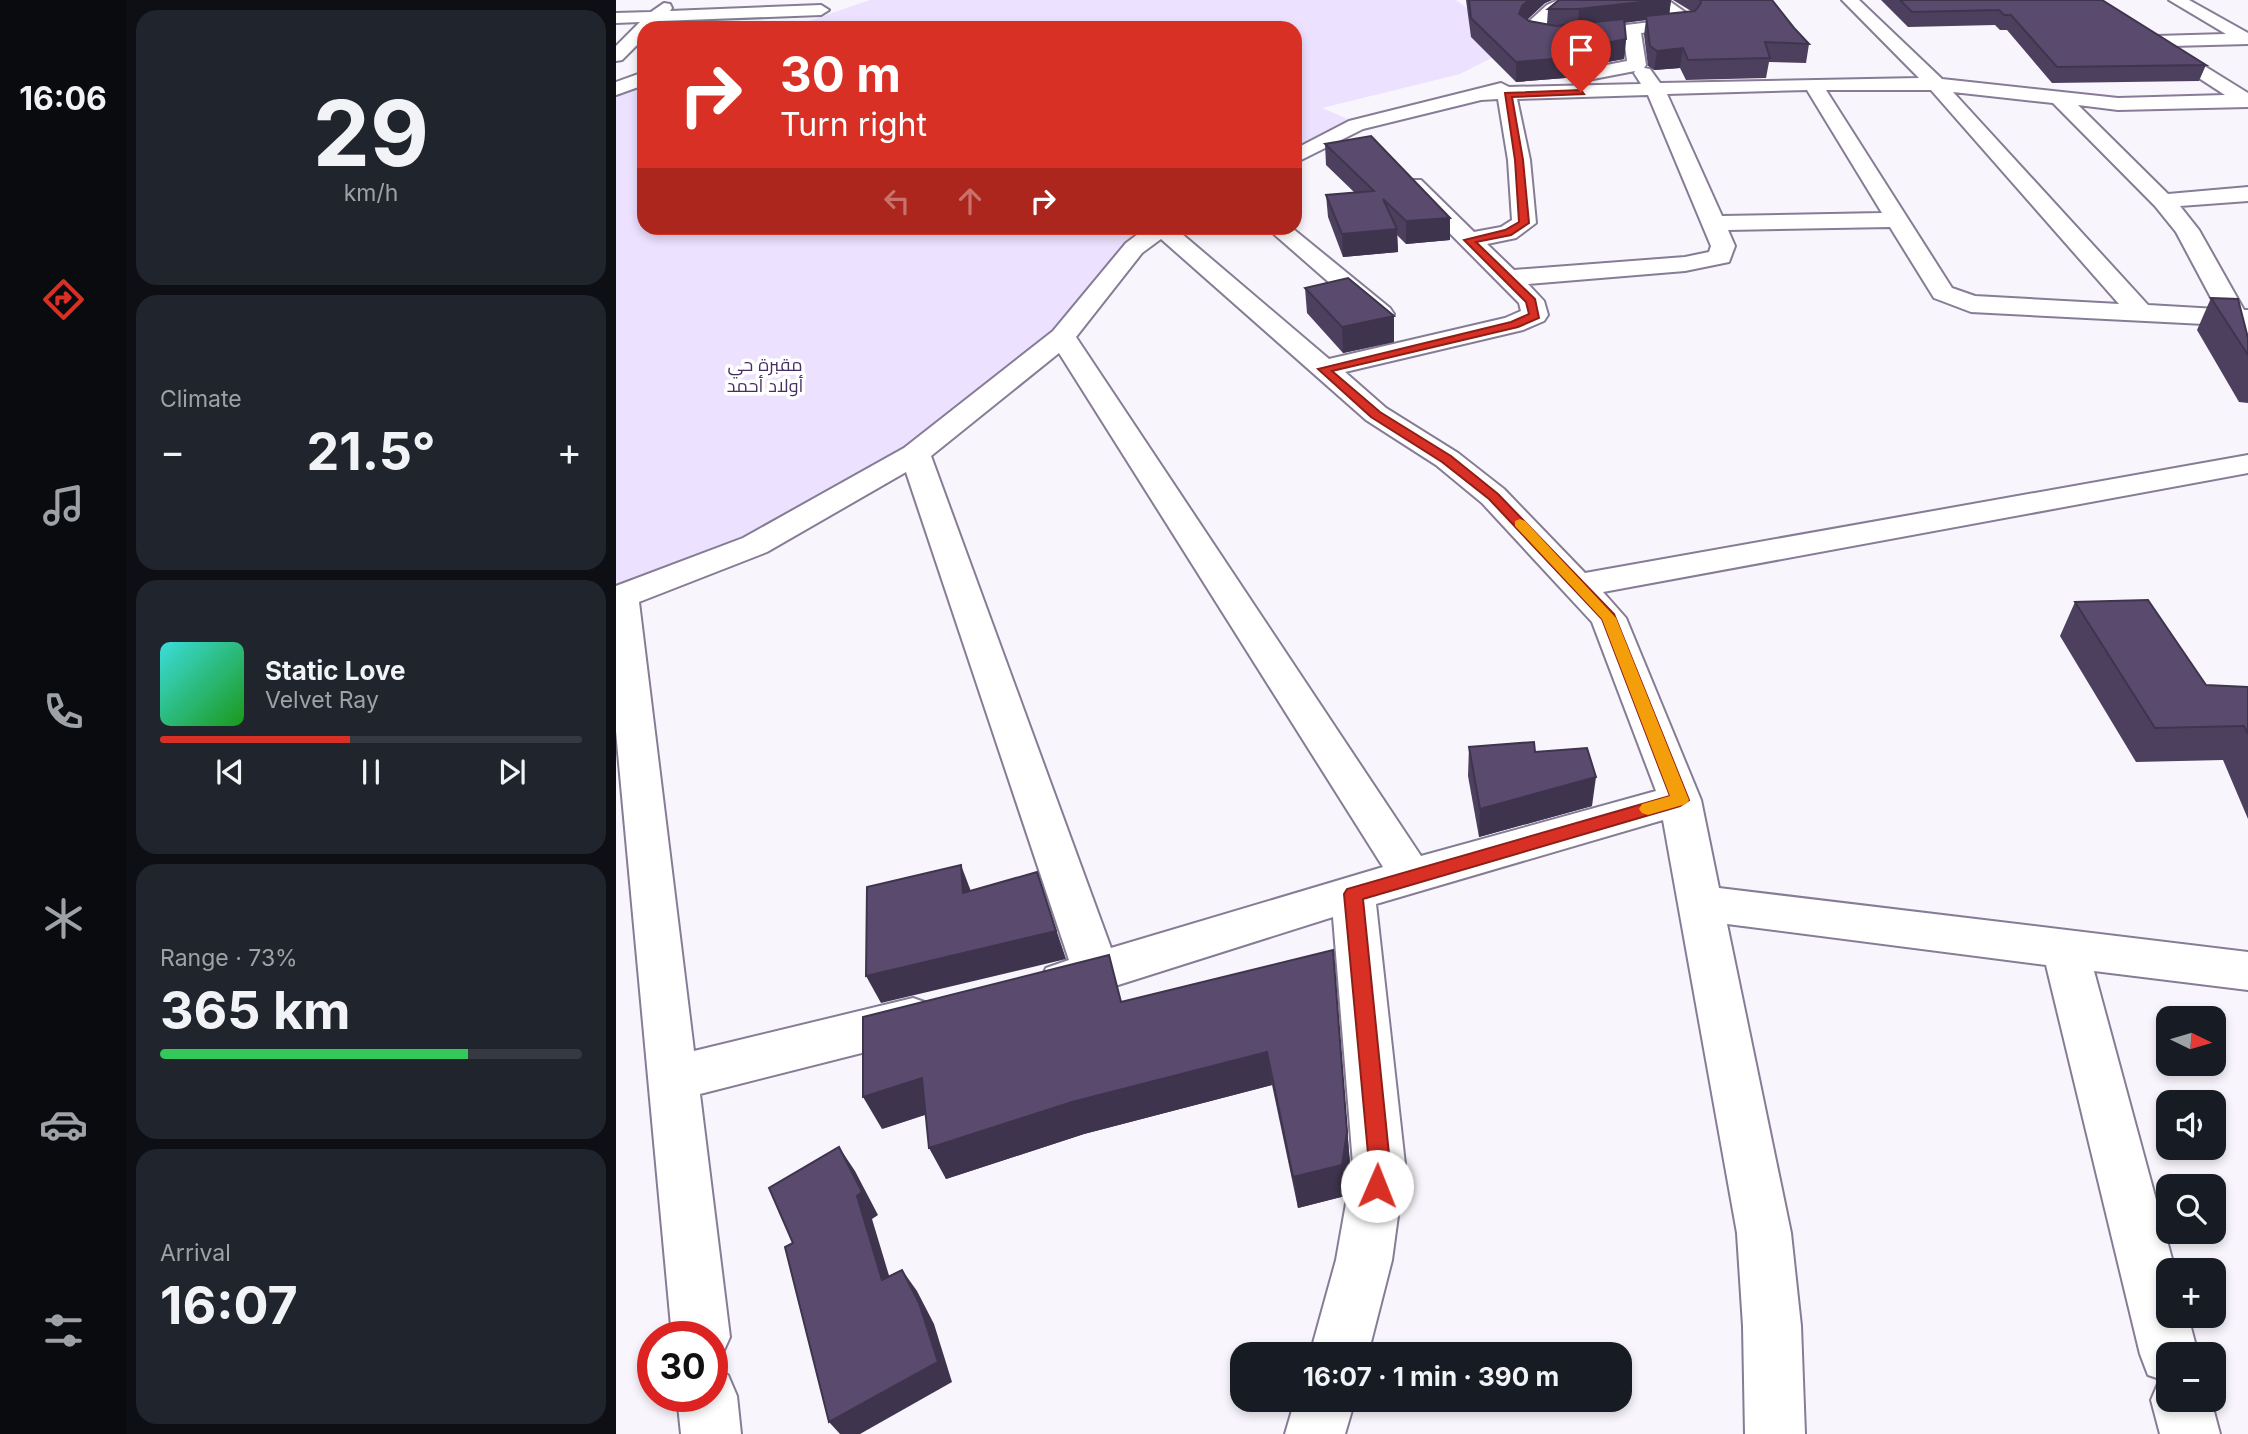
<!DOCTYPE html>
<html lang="en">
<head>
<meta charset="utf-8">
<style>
  :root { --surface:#171b24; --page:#20242c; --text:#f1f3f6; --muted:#9ea1a6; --line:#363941; --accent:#d93025 }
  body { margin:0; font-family:Inter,Cairo,sans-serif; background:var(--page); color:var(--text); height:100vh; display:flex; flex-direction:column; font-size:26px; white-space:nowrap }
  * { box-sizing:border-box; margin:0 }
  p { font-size:23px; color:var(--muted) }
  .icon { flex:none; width:38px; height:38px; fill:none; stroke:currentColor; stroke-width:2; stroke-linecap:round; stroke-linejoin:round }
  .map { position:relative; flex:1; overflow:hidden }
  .drawer { display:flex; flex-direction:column; gap:10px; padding:10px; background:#0d0f14; width:490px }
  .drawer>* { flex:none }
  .banner { position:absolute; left:21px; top:21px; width:665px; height:214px; border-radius:21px; box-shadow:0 4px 10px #0003; background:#d93025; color:#fff; overflow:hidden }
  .needle { width:46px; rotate:95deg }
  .controls { position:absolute; left:1540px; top:1006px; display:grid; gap:14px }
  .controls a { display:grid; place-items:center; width:70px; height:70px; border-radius:14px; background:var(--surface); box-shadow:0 4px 10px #0003; font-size:35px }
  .speed { position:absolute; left:21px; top:1321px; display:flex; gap:14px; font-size:35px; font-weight:700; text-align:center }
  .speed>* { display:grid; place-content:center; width:91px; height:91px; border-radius:50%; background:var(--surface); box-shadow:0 4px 10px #0003; line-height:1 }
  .speed .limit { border:10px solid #d22; background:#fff; color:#111 }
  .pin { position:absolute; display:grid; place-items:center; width:60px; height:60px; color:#fff; margin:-72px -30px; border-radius:50% 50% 50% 0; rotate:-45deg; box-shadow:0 0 7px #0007 }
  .pin .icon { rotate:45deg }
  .me { position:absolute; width:77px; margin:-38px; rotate:1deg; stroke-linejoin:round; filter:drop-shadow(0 0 5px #0008) }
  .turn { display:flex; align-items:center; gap:24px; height:147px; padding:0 28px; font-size:32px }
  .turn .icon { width:91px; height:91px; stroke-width:2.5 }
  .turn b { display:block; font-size:49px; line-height:60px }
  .lanes { display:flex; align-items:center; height:66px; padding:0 28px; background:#0003; justify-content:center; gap:35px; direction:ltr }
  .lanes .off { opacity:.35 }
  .big { font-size:52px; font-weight:700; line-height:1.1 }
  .drawer .card { flex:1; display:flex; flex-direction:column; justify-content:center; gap:10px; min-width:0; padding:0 24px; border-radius:21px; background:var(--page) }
  .drawer .dial { align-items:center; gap:0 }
  .dial b { font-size:91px; line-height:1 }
  .song { display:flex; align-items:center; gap:21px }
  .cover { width:84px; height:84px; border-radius:10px; background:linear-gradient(135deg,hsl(180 70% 55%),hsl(120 70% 35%)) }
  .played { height:7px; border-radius:4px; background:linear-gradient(90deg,var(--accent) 45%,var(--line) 45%) }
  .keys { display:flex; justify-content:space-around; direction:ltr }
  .heat { display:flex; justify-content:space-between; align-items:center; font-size:38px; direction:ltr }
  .charge { height:10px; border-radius:5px; background:linear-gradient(90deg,#34c759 73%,var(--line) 0) }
  .trip { position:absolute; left:614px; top:1342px; width:402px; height:70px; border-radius:21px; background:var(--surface); box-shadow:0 4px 10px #0003; font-weight:700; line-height:70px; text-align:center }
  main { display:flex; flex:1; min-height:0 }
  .dock { display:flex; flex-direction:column; width:126px; justify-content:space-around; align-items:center; background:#090b0e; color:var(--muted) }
  .dock .icon { width:49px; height:49px }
  .dock .active { color:var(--accent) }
  .dock b { font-size:32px; color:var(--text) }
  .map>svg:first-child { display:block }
  .green { fill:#ece1fe }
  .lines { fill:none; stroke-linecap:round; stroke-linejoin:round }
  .street-casing { stroke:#867c95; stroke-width:4 }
  .street { fill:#fff; fill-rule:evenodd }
  .wall { fill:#4d405f }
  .shaded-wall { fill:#3f344d }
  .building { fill:#5a4b6e; stroke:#3f344d; stroke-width:2 }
  .route { fill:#d93025; stroke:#8d1f18; stroke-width:2 }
  .slow { fill:#f59e0b }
  .labels { text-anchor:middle; stroke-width:7; stroke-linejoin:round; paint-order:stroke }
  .far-park-label { font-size:18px; fill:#452e60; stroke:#fff }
</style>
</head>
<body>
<main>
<nav class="dock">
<b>16:06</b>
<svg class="icon active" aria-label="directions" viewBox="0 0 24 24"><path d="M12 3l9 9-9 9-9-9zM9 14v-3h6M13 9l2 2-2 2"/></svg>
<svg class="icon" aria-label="music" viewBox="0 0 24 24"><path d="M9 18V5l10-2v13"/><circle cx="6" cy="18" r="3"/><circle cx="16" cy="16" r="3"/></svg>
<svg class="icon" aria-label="phone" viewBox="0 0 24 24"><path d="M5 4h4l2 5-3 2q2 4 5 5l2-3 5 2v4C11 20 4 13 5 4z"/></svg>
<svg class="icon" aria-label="climate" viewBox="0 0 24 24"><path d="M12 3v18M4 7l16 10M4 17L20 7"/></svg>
<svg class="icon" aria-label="car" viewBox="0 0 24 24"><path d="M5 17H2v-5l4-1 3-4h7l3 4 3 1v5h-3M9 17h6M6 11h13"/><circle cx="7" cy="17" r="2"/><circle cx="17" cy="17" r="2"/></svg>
<svg class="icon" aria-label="filters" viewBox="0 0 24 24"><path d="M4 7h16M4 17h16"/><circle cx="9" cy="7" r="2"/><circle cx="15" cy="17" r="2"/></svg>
</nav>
<section class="drawer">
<div class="card dial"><b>29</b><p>km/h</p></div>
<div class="card"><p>Climate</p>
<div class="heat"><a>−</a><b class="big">21.5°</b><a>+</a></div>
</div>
<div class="card">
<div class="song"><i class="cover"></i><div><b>Static Love</b><p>Velvet Ray</p></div></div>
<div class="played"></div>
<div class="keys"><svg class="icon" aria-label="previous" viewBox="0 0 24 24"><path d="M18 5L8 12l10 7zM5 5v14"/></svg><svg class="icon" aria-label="pause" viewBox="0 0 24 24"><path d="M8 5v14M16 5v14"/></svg><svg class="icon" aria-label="next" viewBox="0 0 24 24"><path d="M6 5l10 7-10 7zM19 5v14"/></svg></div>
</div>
<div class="card"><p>Range · 73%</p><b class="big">365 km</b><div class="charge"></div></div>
<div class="card"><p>Arrival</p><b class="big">16:07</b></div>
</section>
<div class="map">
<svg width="1632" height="1434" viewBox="0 0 1632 1434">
  <rect width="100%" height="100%" fill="#f8f6fc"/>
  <g class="green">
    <path d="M254,0H840L901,45L844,74L706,108L739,122L679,153V28H172Z"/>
    <path d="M28,84V228H536L522,235L440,337L299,460L0,604V97Z"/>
  </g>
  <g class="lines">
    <g class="street-casing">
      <g id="street">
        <path d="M942,0H963L943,13L925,29L957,32L960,36L957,40C941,44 917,43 904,31L907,27L931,5Z"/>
        <path d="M1033,0H1052L1080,20L1076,27L1070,28L1025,33L1030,65L1028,68L1034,69L1044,83L1303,78L1226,0H1243L1326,79L1502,98L1609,95L1463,0H1482L1540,36L1610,34L1553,0H1573L1632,33V44L1556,46L1632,93V107L1502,110L1462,105L1552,194L1632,187V201L1564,206L1583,230L1628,310H1632V378L1622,376L1618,370L1608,325L1355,312L1318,298L1274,227L1112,230L1119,246L1113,262L1069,271L912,284L928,301L932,315L928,321L907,330L729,372L770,408L842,453L888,489L969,573L1632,455V473L987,592L1010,618L1085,800L1103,888L1632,952V990L1478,971L1559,1270H1552V1316H1572L1582,1354H1552V1400H1595L1604,1434H1544L1535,1400L1544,1379L1532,1375L1524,1354L1430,965L1111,924L1175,1233L1185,1326L1189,1434H1129L1127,1326L1121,1233L1047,820L760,904L789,1164L776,1260L752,1354H694L720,1260L737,1164L717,917L499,986L481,993L447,1002L430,996L424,982L430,968L453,960L290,472L151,552L23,602L78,1051L297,998L314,1004L321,1019L314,1034L297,1040L84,1094L114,1337L105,1357L96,1361V1337H56L0,731V586L127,538L288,448L437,331L510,243L530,228H559L713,359L889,318L905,311L903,303L786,185L789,180H805L858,232L885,227L896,220L892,160L882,99L865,100L747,129L679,163V149L733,121L885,83L893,87L1025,84L1018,73L1019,71L972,80L963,74L965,70L1011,61L1007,29L1010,25L1060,19ZM1191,90L1266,213L1106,216L1051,94ZM1210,90H1315L1503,304L1359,296L1336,288ZM1337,92L1437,103L1539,206L1560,232L1601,309L1532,305ZM1032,95L1095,246L1093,252L1069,257L898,270L871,244L900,238L920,223L914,160L901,99ZM545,239L750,420L820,465L866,503L976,622L1040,791L805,856L460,337L526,253ZM443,353L767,867L495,948L315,456Z"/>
        <path d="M48,3L54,4L56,8L54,11L205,5L213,10L205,15L44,21L38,28H28V38L6,60L0,61V46L24,22L0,23V13L35,12Z"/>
        <path d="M28,72V85L0,95V82Z"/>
        <path d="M651,228H676L774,308L778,314L774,320L765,322L756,320Z"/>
        <path d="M96,1368L112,1375L121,1396L125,1434H65L61,1396H96Z"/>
        <path d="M679,1400H739L729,1434H669Z"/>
      </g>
    </g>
    <use href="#street" class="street"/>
  </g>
  <g class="wall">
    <path d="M850,0H936L929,3L911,20L931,24L932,9L1055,0L1053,14L1075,11L1057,0H1156L1179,29L1193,44L1190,63L1153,62L1150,78L1070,80L1064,68L1038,70L1032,66L1028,35L1030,20L1008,23L1010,39L1008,59L964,67L963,70L962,77L900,82L855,37Z"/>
    <path d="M1265,0H1486L1590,65L1583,81L1436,83L1391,30H1384L1379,25L1292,27Z"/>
    <path d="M709,144L834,240L790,244L781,235L782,252L727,257L712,217L710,195L738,192L710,165Z"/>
    <path d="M689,288L778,316V342L727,353L691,313Z"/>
    <path d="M1595,298L1632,338V403L1623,402L1581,330Z"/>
    <path d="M1459,602L1590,685L1632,687V819L1607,760L1520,762L1444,636Z"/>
    <path d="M853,747L919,752L976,806L863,837L852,776Z"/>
    <path d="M717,950L734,1164L729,1196L682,1208L656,1085L468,1134L330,1179L309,1115L266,1129L506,1002Z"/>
  </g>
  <g class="shaded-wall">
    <path d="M913,0H936L929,3L905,25L903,14L906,6Z"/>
    <path d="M1043,0H1055L1053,17L1030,16V20L962,28L963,9Z"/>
    <path d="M1010,39L1008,59L964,67L963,70L962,77L900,82V62L962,53L966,48Z"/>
    <path d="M1067,48L1064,68L1038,70L1041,51Z"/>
    <path d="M834,218V240L790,244V221Z"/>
    <path d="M781,229L782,252L727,257L726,234Z"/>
    <path d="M778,316V342L727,353L726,327Z"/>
    <path d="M980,777L976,806L863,837L864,809Z"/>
    <path d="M345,865L356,894L347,893Z"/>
    <path d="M421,872L450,959L265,1003L250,976Z"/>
    <path d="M717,950L734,1164L729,1196L682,1208L677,1177Z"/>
    <path d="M651,1052L656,1085L468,1134L330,1179L313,1148L456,1102Z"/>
    <path d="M306,1078L323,1110L266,1129L247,1097Z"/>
    <path d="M223,1147L239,1171L262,1215L256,1219L281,1302L266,1280Z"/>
    <path d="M286,1270L301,1291L318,1324L336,1382L244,1434H224L213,1422Z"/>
  </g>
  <g class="building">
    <path d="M853,0H913L906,6L903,14L913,21L940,26L1008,19L1010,39L966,48L962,53L964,57L900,62L855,18Z"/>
    <path d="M943,0H1043L963,9H932Z"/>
    <path d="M1084,0H1156L1179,29L1193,44L1149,42L1154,58L1072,60L1067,48L1041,51L1034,46L1030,16L1079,11L1085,3Z"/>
    <path d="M1284,0H1486L1590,65L1441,67L1395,15H1388L1383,10L1296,12Z"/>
    <path d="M755,136L834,218L790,221L767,199L781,229L726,234L710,195L758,191L709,144Z"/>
    <path d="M732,278L778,316L726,327L689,288Z"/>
    <path d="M1595,298L1622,299L1632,338V355Z"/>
    <path d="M1532,600L1590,685L1632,687V734L1628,726L1539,728L1459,602Z"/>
    <path d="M918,742L919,752L971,748L980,777L864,809L853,747Z"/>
    <path d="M345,865L347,893L421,872L440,931L250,976L251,887Z"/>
    <path d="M717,950L731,1132L726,1165L677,1177L651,1052L456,1102L313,1148L306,1078L247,1097V1017L493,955L505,1002Z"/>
    <path d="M223,1147L246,1192L241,1196L266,1280L286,1270L303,1303L322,1362L213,1422L169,1247L177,1243L153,1188Z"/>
  </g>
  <path class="route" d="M965,90L968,94L896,97L907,160L913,223L895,235L860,242L919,299L923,318L902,327L716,371L764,412L835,456L882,494L998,614L1073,800L1064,806L747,899L774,1164L769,1193L761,1196L753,1193L750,1186L753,1164L728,894L731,889L1054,796L986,619L873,499L826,462L755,417L702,369L895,322L913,314L910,302L848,240L889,230L903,222L899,160L889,93Z"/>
  <path class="slow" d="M904,519L909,521L1000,618L1073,800L1070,804L1032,815L1026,813L1023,809L1026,804L1054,796L986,619L899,526V521Z"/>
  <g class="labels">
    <g class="far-park-label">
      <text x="149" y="371">مقبرة حي<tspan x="149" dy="21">أولاد أحمد</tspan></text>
    </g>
  </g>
</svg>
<div class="controls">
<a><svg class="needle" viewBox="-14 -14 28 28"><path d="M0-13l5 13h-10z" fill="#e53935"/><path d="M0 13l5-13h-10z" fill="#9ea1a6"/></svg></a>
<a><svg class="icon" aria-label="sound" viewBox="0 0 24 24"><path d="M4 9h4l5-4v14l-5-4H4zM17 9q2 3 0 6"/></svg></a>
<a><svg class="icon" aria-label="search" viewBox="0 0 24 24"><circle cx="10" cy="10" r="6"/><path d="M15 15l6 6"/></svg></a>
<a>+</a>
<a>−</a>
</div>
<div class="speed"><div class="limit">30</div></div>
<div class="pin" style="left:965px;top:92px;background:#d93025"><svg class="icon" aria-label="arrive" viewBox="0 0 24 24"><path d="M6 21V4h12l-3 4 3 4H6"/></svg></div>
<svg class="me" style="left:761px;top:1186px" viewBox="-20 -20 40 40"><circle r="19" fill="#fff"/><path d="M0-13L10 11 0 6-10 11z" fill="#d93025"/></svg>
<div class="trip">16:07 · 1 min · 390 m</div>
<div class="banner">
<div class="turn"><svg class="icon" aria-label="right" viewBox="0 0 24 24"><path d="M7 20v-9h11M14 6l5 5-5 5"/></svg><div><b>30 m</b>Turn right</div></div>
<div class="lanes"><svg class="icon off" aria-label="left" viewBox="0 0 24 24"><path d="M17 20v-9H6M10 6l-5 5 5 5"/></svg><svg class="icon off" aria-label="ahead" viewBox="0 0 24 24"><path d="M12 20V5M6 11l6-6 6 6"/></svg><svg class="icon" aria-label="right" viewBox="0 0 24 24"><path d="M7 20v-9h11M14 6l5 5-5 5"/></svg></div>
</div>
</div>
</main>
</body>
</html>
